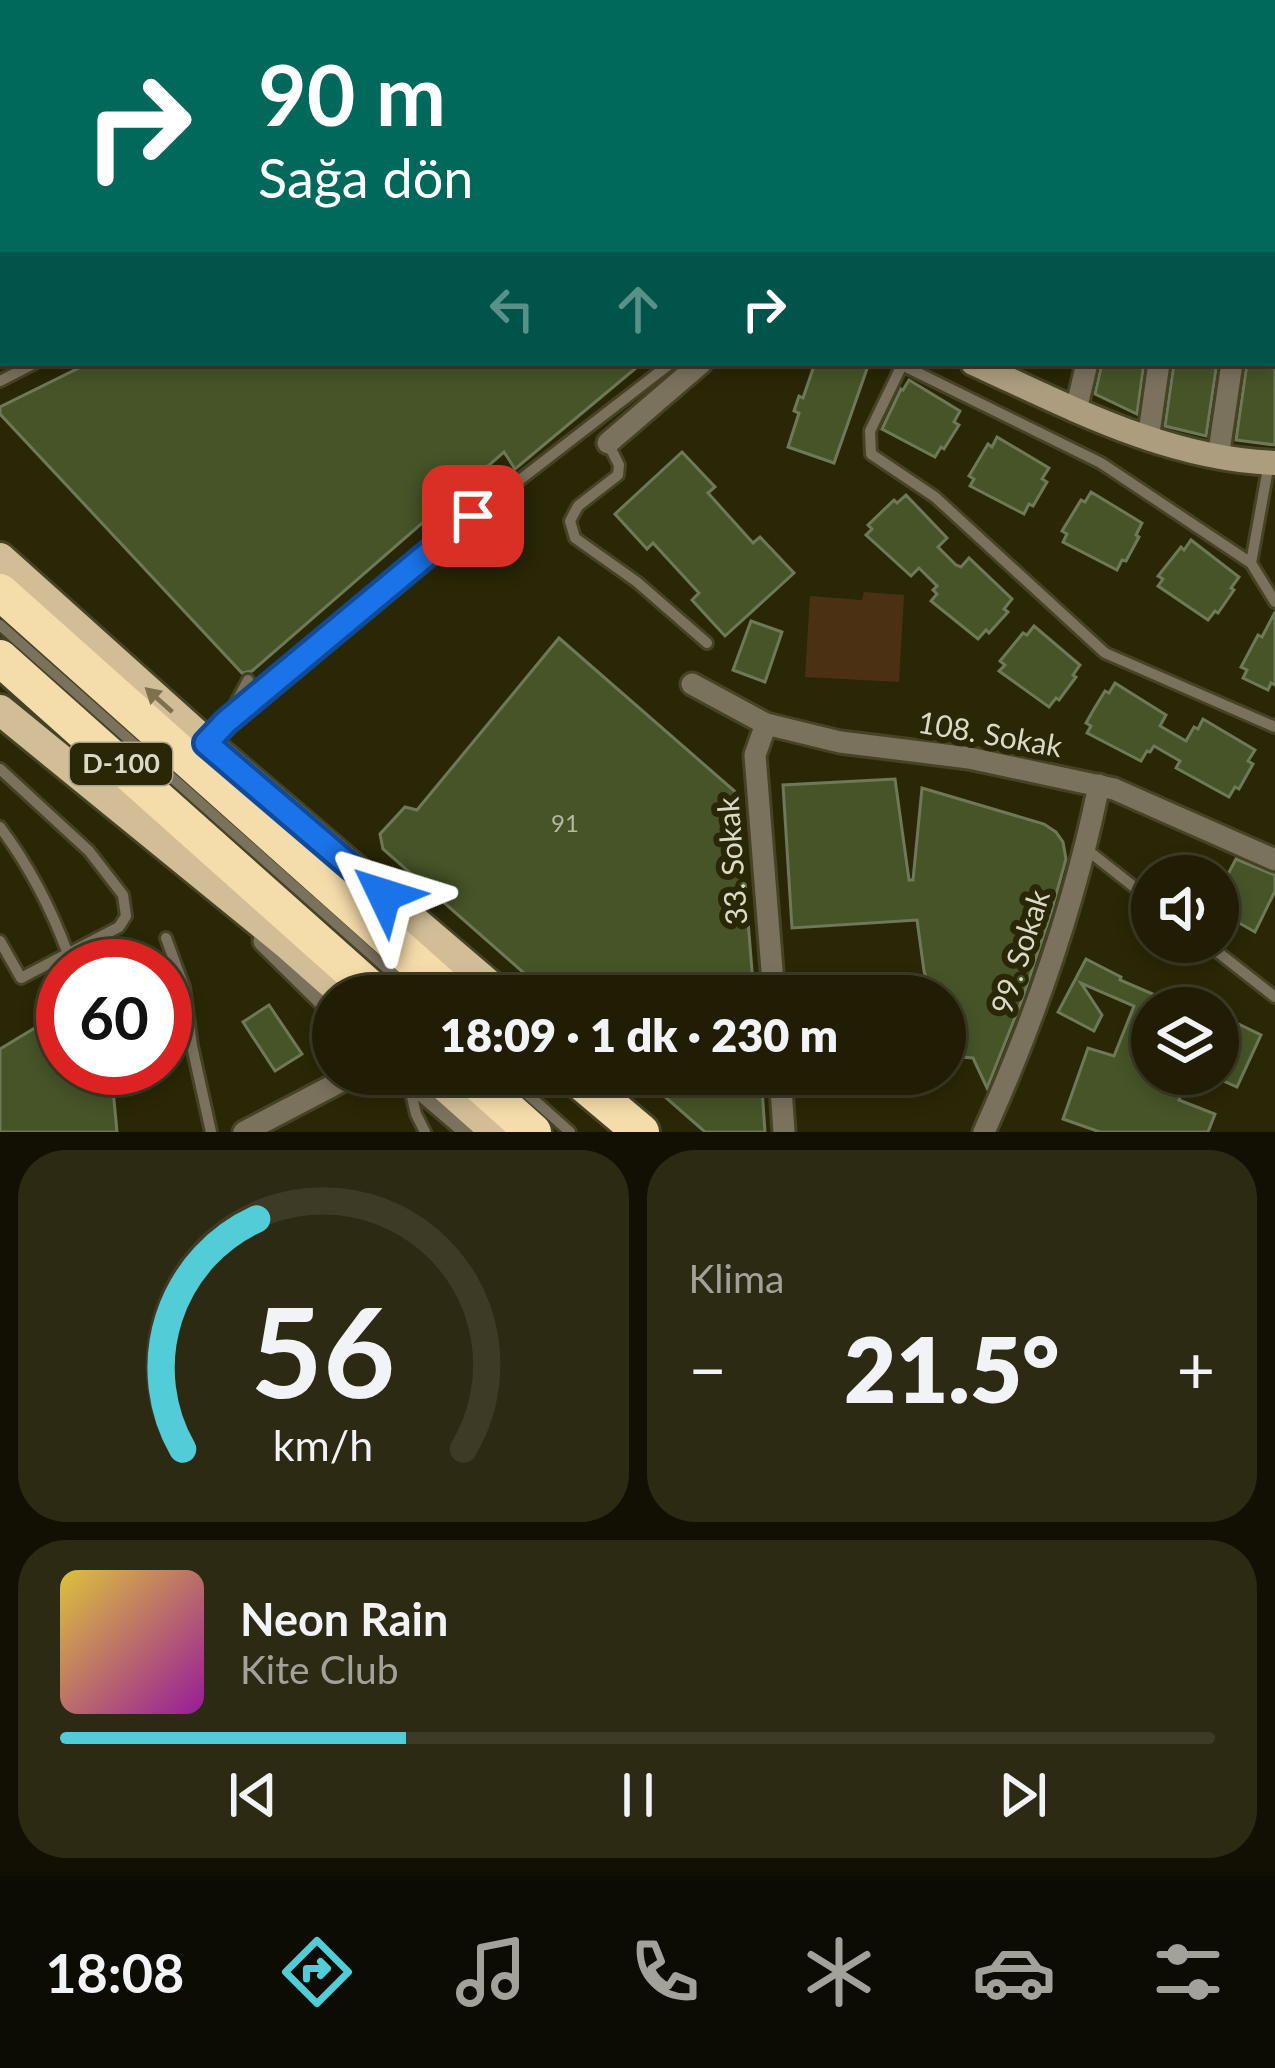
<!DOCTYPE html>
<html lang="tr">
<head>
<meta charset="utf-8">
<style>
  :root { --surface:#201d04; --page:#2d2a13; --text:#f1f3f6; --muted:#a2a29a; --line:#3d3b26; --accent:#52ccd6 }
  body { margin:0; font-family:Lato,sans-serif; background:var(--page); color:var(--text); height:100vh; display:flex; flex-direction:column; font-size:45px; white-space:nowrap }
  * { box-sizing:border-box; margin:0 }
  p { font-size:39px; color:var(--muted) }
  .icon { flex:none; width:66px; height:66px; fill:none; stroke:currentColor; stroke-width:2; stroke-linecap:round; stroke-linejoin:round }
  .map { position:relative; height:1132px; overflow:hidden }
  .details { display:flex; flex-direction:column; gap:18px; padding:18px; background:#121002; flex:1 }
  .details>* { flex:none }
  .hud { position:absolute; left:0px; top:0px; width:1275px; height:366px; box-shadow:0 6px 18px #0003,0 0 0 3px var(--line); background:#00695c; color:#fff; overflow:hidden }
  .buttons { position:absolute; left:1131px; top:855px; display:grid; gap:24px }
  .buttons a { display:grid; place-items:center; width:108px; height:108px; border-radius:50%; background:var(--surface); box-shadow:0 6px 18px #0003,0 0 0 3px var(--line); font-size:60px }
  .speed { position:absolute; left:36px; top:939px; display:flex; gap:24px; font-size:60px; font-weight:700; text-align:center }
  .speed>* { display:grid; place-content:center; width:156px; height:156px; border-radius:50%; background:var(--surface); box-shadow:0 6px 18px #0003,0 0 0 3px var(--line); line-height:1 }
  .speed .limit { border:18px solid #d22; background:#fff; color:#111 }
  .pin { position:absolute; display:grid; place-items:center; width:102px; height:102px; color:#fff; margin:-51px; border-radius:24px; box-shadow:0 6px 18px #0006 }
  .me { position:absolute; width:132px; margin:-66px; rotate:311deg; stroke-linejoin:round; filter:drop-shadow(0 0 9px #0008) }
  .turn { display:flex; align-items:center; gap:42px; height:252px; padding:0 60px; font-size:54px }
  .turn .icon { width:156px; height:156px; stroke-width:2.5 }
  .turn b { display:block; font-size:84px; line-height:102px }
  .lanes { display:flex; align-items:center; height:114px; padding:0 60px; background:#0003; justify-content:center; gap:60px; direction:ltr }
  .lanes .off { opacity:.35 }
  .big { font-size:90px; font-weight:800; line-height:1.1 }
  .details .widget { flex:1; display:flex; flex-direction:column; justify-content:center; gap:18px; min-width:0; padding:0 42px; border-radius:48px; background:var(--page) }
  .details .dial { align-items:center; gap:0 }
  .dial svg { height:312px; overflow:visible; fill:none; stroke:var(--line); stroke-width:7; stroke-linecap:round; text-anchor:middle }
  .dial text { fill:var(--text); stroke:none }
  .song { display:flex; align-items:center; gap:36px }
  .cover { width:144px; height:144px; border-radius:18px; background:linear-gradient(135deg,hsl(50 70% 55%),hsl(300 70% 35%)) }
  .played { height:12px; border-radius:6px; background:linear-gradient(90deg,var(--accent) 30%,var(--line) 30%) }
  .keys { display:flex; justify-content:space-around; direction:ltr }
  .heat { display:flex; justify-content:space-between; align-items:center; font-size:66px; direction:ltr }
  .details .tiles { flex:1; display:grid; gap:18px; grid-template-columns:1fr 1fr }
  .widget:last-child { grid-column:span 2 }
  .trip { position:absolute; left:312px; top:975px; width:654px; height:120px; border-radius:60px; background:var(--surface); box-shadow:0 6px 18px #0003,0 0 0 3px var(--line); font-weight:800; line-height:120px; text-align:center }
  .menu { display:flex; height:192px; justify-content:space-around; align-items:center; background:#0d0c02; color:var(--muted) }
  .menu .icon { width:84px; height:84px }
  .menu .selected { color:var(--accent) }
  .menu b { font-size:54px; color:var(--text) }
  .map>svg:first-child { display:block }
  .green { fill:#4b3014 }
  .building { fill:#465428; stroke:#6d7959; stroke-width:3 }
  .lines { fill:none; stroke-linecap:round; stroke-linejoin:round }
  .lane-casing { stroke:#464325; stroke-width:16 }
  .street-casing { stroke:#464325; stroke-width:27 }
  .secondary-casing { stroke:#464325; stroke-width:30 }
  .primary-casing { stroke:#464325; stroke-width:36 }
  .highway-casing { stroke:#464325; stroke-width:42 }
  .lane { stroke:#7b725e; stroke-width:10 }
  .street { stroke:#7b725e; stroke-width:21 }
  .secondary { stroke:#ac9d7e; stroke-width:24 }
  .primary { stroke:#d2be96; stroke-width:30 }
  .highway { stroke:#f5dcab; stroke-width:36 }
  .oneway { fill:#7e724e }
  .route-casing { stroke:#114b97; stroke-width:30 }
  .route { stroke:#1a73e8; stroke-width:21 }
  .labels { text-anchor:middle; stroke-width:12; stroke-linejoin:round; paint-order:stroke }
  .number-label { font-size:24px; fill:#b6b89f }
  .shield { fill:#2a2706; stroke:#a6a48d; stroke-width:3 }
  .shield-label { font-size:27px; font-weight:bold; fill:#dbd9c7 }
  .street-label { font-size:30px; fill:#dbd9c7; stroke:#2a2706 }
</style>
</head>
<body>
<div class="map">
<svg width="1275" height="1132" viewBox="0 0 1275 1132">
  <rect width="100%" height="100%" fill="#2a2706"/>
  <path class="green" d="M864,592L904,595L899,682L805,677L810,596L862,600Z"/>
  <g class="building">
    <path d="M89,363H642L515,469L504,452L252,671L242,673L0,414V407Z"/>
    <path d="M815,363H869L834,463L788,447L799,413L794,411L799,396L803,398Z"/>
    <path d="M1102,363H1144L1137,414L1095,394Z"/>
    <path d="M1174,363H1217L1206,436L1165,426Z"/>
    <path d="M1247,363H1275V445L1236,440Z"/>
    <path d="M909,380L960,411L954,422L959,425L944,449L941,447L935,457L882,429L901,389L903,390Z"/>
    <path d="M997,437L1049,468L1042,479L1047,482L1033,506L1029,504L1024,514L970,486L974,479L969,476L988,444L992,447Z"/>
    <path d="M682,452L715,487L708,493L753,543L760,537L794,573L725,636L692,600L699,593L653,543L647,549L615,514Z"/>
    <path d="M1091,492L1142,523L1136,535L1139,537L1126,561L1122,560L1117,570L1063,542L1067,534L1062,531L1081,500L1085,502Z"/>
    <path d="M906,495L947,538L938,547L956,565L961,567L969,558L1012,599L1004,609L1008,612L989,633L986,630L978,639L931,601L937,594L933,590L937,586L919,568L911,576L866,535L872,529L868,525L894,500L897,503Z"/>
    <path d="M1191,540L1239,577L1231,588L1234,590L1218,613L1215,611L1208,620L1158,586L1163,579L1158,576L1181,547L1184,550Z"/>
    <path d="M1275,612V685L1271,683L1268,690L1243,678L1247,670L1241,667L1258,635L1262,637Z"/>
    <path d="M751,621L782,632L765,682L733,670Z"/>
    <path d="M1034,626L1080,665L1073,675L1076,677L1059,700L1056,698L1049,707L999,671L1005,665L1000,661L1023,633L1027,635Z"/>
    <path d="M559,638L739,795L735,807L741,814L743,856L733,870L745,883L754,996H550L383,849L380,834L405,807L417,810Z"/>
    <path d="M1115,683L1166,715L1160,726L1186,741L1194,727L1198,729L1203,719L1255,750L1248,761L1253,764L1239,789L1235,787L1229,797L1176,768L1180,761L1154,746L1150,752L1147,751L1141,761L1087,733L1091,726L1086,723L1094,709L1105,691L1109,693Z"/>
    <path d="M895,779L909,880H913L922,788L1044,824L1056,832L1063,842L1066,859L1051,913L1022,1000L987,1088L973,1058L948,1056L945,1045V996H931L924,971L917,920L792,928L783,785Z"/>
    <path d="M1236,859L1275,875V891L1255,932L1218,911V893Z"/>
    <path d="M1086,959L1121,977L1120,980L1185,1008H1152V1074H1187L1179,1100L1215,1114L1208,1132H1100L1063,1119L1088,1048L1114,1056L1134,1006L1081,983L1102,1015L1094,1031L1058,1012Z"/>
    <path d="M269,1005L302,1054L275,1071L243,1022Z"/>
    <path d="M63,1011V1068H111L117,1132H0V1049Z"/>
    <path d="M1218,1014L1261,1035L1237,1087L1217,1078Z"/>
    <path d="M639,1074H761L765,1132H705Z"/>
  </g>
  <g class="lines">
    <g class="lane-casing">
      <g id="lane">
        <path d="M0,381L35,363"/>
        <path d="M608,443L619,465L618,475L578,506L570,521L575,538L637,582L707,643"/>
        <path d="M1251,563L1269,463"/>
        <path d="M1275,602L1251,563L1101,463L902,365L870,431L871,454L935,497L1105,653L1275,727"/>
        <path d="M0,625L418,996"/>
        <path d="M230,714L248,680"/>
        <path d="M208,740L226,722L473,516L671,363"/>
        <path d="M0,769L89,851L123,895L126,916L119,927L21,978L0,941"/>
        <path d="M0,827C30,867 51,908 68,954"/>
        <path d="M1086,849L1152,901"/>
        <path d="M166,938L184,987L192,1046L211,1132"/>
        <path d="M1205,942L1275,997"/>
        <path d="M774,992L895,981"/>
        <path d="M505,1074L570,1132"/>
        <path d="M409,1084L416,1114L425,1132"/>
      </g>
    </g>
    <g class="street-casing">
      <g id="street">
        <path d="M303,0L305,3"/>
        <path d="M832,0L834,3"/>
        <path d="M1208,0L1210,3"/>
        <path d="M1250,0L1255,3"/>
        <path d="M71,3L77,0"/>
        <path d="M224,3L230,0"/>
        <path d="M457,3L463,0"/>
        <path d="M596,3L601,0"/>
        <path d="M767,3L772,0"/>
        <path d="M1008,3L1010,0"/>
        <path d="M1128,3L1130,0"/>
        <path d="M1272,12L1275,14"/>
        <path d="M0,39L3,38"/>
        <path d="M0,58L3,64"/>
        <path d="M1272,80L1275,84"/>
        <path d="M0,118L3,116"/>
        <path d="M1272,125L1275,120"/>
        <path d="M0,233L3,231"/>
        <path d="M1272,243H1275"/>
        <path d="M0,314L3,313"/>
        <path d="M1076,410L1087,363"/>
        <path d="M1148,440L1159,363"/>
        <path d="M608,443L701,363"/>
        <path d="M1218,458L1232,363"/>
        <path d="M692,684L766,724L840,742L969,758L1114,789L1275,860"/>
        <path d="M766,724L755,755L774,996"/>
        <path d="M264,941L333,1009"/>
        <path d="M403,1074L471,1132"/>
        <path d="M780,1074L784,1132"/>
        <path d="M244,1132L355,1074"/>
        <path d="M984,1132C1034,1021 1075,904 1099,785"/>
      </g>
    </g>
    <g class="secondary-casing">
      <g id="secondary">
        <path d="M655,0L656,3"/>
        <path d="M973,363C1070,407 1166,459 1275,463"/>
      </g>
    </g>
    <g class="primary-casing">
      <g id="primary">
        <path d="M0,558L206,743L502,996"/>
        <path d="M0,710L286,943L346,996"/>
        <path d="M431,1074L496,1132"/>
      </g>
    </g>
    <g class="highway-casing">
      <g id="highway">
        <path d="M0,592L453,996"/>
        <path d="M0,658L379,996"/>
        <path d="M468,1074L533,1132"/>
        <path d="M572,1074L641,1132"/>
      </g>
    </g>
    <use href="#lane" class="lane"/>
    <use href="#street" class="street"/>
    <use href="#secondary" class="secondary"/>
    <use href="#primary" class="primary"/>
    <use href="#highway" class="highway"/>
  </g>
  <defs><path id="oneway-solid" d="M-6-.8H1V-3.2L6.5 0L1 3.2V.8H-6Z" transform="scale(3)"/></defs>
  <use class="oneway" href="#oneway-solid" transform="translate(159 700) rotate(-138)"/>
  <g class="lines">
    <g class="route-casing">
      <path id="route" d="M384,895L206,743L226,722L473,516"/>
    </g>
    <use href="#route" class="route"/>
  </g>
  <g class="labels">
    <g class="number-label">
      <text x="565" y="832">91</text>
    </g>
    <rect class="shield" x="70" y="743" width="102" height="42" rx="9"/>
    <g class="shield-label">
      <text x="121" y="773">D-100</text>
    </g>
    <g class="street-label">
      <text transform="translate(990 735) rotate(10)" y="10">108. Sokak</text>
      <text transform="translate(733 861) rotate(-94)" y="10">33. Sokak</text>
      <text transform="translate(1021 952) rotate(-72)" y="10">99. Sokak</text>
    </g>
  </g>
</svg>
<div class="buttons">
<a><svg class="icon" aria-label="sound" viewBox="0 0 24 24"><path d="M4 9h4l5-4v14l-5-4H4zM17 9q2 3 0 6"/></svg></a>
<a><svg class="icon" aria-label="layers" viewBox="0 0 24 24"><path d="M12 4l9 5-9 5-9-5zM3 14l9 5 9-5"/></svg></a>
</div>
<div class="speed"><div class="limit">60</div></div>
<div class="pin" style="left:473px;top:516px;background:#d93025"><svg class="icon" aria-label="arrive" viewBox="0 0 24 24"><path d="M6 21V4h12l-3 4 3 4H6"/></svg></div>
<svg class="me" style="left:384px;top:895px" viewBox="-20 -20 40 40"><path d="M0-17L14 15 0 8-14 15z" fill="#1a73e8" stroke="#fff" stroke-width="4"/></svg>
<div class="trip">18:09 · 1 dk · 230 m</div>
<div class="hud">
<div class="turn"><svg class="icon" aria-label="right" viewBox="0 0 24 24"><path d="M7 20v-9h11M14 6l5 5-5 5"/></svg><div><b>90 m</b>Sağa dön</div></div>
<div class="lanes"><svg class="icon off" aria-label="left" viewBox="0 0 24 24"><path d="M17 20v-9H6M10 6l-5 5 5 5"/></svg><svg class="icon off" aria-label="ahead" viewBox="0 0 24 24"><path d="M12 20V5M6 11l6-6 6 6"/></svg><svg class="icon" aria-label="right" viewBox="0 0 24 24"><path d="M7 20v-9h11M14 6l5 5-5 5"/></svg></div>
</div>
</div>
<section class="details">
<div class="tiles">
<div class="widget dial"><svg viewBox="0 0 100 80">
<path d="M14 69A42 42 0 1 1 86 69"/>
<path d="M14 69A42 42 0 0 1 33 10" stroke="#52ccd6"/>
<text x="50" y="56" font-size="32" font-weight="700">56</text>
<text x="50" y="72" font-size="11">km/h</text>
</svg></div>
<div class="widget"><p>Klima</p>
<div class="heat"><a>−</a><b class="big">21.5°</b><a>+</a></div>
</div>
<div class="widget">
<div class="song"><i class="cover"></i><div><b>Neon Rain</b><p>Kite Club</p></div></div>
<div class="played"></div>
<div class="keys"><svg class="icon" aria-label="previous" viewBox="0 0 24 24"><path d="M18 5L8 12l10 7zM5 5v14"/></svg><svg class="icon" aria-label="pause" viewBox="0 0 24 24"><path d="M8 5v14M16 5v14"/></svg><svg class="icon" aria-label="next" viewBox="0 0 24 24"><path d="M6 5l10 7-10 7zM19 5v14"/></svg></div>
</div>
</div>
</section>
<nav class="menu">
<b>18:08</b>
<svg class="icon selected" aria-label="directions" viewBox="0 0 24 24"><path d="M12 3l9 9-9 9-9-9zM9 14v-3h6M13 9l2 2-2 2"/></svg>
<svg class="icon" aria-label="music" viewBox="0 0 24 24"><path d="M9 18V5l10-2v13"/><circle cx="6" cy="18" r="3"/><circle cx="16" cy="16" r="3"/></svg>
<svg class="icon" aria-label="phone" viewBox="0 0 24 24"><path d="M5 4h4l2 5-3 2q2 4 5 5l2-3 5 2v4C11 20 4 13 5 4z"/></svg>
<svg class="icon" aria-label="climate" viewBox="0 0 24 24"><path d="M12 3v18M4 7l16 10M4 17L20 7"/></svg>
<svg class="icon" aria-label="car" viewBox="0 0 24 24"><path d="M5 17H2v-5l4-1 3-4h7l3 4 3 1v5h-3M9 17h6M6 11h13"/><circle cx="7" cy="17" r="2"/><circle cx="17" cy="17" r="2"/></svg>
<svg class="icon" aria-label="filters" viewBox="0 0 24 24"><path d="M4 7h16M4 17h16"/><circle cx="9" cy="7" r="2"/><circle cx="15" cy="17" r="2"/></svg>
</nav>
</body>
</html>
